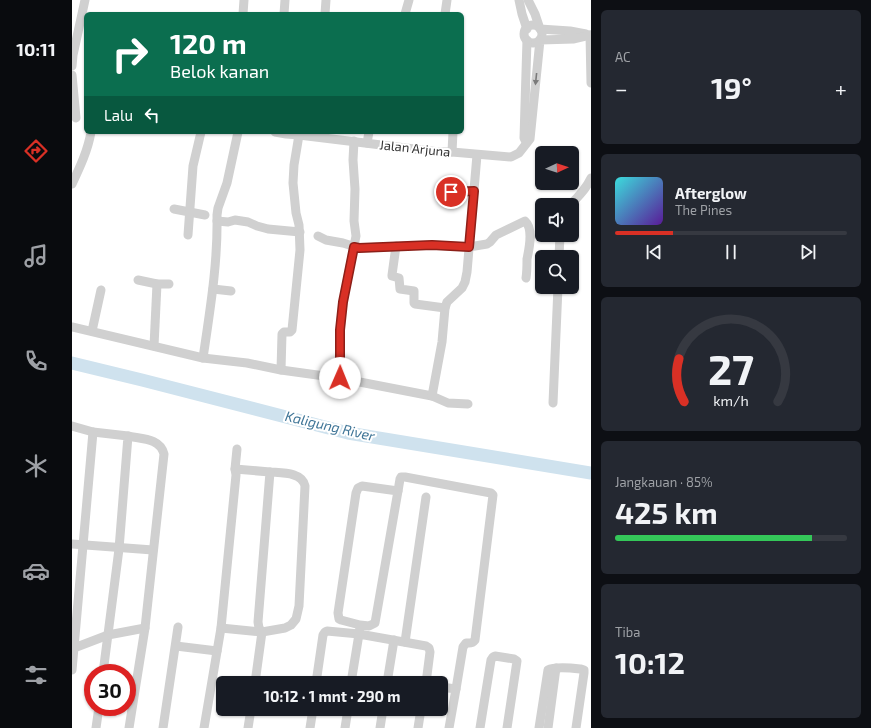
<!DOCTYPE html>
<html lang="id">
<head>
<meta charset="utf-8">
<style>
  :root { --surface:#171b24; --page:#242831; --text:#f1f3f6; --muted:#9ea1a6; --line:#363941; --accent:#d93025 }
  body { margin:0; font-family:"Exo 2",sans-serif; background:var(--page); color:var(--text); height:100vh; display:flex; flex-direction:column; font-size:15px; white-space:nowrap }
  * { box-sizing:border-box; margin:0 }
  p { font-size:13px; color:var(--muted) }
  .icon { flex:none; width:22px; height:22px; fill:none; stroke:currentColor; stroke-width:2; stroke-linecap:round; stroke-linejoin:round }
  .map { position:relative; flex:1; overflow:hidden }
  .details { display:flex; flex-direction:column; gap:10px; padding:10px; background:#0d0f14; width:280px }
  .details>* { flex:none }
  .banner { position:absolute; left:12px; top:12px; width:380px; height:122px; border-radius:6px; box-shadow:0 1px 3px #0004; background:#0b6e4f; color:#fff; overflow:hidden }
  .needle { width:26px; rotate:87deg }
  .fabs { position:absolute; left:463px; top:146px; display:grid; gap:8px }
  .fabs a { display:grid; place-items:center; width:44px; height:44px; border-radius:6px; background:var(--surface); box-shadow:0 1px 3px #0004; font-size:20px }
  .speed { position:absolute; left:12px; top:664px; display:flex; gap:8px; font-size:20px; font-weight:700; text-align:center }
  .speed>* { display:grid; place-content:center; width:52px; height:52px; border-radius:50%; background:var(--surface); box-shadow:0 1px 3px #0004; line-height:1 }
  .speed .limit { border:6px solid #d22; background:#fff; color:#111 }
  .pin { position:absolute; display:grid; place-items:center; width:34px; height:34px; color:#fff; margin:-17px; border:2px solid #fff; border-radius:50%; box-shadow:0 1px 4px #0007 }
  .me { position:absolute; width:44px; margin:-22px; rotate:1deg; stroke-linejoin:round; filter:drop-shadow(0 0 3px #0008) }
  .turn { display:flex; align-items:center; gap:14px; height:84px; padding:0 20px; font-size:18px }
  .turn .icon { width:52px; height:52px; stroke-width:2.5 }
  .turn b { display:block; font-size:28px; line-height:34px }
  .then { display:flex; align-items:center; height:38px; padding:0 20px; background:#0003; gap:8px; font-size:15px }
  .big { font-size:30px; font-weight:700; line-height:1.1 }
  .details .widget { flex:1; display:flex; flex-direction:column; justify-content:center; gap:6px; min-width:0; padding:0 14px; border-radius:6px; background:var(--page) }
  .details .dial { align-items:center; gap:0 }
  .dial svg { height:104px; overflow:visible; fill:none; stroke:var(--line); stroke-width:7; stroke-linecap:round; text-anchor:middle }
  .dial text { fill:var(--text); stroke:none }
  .song { display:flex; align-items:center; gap:12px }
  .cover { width:48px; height:48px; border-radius:6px; background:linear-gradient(135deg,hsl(180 70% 55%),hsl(270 70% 35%)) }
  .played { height:4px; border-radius:2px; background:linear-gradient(90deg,var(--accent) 25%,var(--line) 25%) }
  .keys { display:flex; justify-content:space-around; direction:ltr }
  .heat { display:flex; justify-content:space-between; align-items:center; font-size:22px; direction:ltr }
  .charge { height:6px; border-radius:3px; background:linear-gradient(90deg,#34c759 85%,var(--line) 0) }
  .trip { position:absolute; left:144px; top:676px; width:232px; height:40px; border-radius:6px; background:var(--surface); box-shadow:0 1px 3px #0004; font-weight:700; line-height:40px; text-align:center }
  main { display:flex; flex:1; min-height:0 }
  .menu { display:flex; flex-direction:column; width:72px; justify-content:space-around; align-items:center; background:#090b0e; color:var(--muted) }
  .menu .icon { width:28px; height:28px }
  .menu .on { color:var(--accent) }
  .menu b { font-size:18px; color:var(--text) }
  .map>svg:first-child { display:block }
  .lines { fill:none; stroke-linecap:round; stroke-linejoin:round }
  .river { stroke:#cfe2ee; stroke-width:13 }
  .minor { stroke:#d0d0d0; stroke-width:9 }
  .oneway { fill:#7a7a7a }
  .route-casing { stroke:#8d1f18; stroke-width:10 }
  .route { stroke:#d93025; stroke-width:7 }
  .labels { text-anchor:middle; stroke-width:4; stroke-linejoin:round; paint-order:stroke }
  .street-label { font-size:13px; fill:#333; stroke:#fff }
  .water-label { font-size:14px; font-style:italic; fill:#3f7597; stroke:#fff }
</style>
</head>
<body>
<main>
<nav class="menu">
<b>10:11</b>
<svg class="icon on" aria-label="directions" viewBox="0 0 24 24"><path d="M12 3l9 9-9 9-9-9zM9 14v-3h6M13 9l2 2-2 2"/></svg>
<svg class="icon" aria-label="music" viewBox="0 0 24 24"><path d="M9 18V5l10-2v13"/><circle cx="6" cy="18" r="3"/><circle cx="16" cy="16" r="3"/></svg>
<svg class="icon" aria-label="phone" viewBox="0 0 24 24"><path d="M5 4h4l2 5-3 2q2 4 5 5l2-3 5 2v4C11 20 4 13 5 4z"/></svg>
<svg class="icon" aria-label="climate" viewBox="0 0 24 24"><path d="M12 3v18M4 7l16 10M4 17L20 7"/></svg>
<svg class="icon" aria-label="car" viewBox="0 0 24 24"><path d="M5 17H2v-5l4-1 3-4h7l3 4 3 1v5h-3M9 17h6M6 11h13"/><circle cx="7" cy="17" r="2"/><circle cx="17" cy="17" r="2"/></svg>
<svg class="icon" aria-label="filters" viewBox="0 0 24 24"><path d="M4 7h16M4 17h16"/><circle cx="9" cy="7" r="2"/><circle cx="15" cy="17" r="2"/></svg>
</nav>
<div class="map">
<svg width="519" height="728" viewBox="0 0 519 728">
  <rect width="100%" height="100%" fill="#fff"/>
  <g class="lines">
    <path class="river" d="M0,363L70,380L276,433L519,473"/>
    <g class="minor">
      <path d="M447,0L450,14L455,29"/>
      <path d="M456,0L463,14L468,29L498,31L514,34"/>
      <path d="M171,14L172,0"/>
      <path d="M212,14L213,0"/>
      <path d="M253,14L254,0"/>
      <path d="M333,14L337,0"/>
      <path d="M373,14L375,0"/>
      <circle cx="461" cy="34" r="9"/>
      <path d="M518,35L519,83"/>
      <path d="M0,66L1,55L13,0"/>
      <path d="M0,75L4,118"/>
      <path d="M203,132L214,134L227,135L367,152H380L439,157L447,153L458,139L468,40L502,39L518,35"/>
      <path d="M453,140L452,138L455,40"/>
      <path d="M295,143L297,132"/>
      <path d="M380,152L381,132"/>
      <path d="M0,184C8,167 16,150 19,132"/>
      <path d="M368,192L402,191"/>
      <path d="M498,205C506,197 514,189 519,178"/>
      <path d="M102,209L133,215"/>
      <path d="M145,221L156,222L163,220L176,222L185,226L196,229L228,232"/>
      <path d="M116,235L121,166L129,132"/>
      <path d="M246,236L254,240L271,243L287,248L360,245L397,247L415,244L418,242L424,235L453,221C462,229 457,249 455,259C455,265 455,272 454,278"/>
      <path d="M324,246L320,275V276L327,278L328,289L342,291V303L343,304L373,308"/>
      <path d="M487,257L488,235"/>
      <path d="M66,280L85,284H97"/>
      <path d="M141,289L159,291"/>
      <path d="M0,327L131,358L175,363L209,370L267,378L360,396L370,342L373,308L375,302L390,288L393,282L395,272L405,155"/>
      <path d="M20,331L29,290"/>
      <path d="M82,346L85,284"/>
      <path d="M131,358C138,310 146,263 145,215L146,208L155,183L166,132"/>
      <path d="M209,370L210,334L212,332H218L220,330L228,250L227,225L224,213L221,183L222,165L227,135"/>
      <path d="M267,378L268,330L271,302L284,236L282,221L283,189L281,160L282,141"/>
      <path d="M360,396L376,403L396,404"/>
      <path d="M481,403L486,287"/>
      <path d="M0,426L21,432L56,436L47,549L31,673"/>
      <path d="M56,436C70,439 88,438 92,454L73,628L57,728"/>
      <path d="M163,469L165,449"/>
      <path d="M326,491L328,479L329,477H333L419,493L421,495L403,640C400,644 398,643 394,643L391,647L384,689"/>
      <path d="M0,544L81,550"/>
      <path d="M149,628L190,632L213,628L219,625L224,619L227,606L233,486C230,472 210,473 198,472"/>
      <path d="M333,642L354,497"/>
      <path d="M104,646L145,651"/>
      <path d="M2,648L36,635L73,628"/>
      <path d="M0,670L21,432"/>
      <path d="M244,683L251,635L253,632L255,631L287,634L288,625L297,626L303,623L326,491L290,486L286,488L284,493L266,613L267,619L269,620L288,625"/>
      <path d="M279,683L287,634L354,646L357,648L358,652L354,683"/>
      <path d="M315,683L322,640"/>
      <path d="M369,687L384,689L377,728"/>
      <path d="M24,728L27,707"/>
      <path d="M91,728L106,627"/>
      <path d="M132,728L149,628L164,475L163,469L198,472L186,622L187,628L190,632L183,683"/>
      <path d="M176,728L179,709"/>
      <path d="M238,728L241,709"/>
      <path d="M273,728L276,709"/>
      <path d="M308,728L311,709"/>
      <path d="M346,728L349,709"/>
      <path d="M408,728L419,660L421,657L423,656L442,659L445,661L435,728"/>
      <path d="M467,728L476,670C483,666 500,668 509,669L512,670V673L504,728"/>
      <path d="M476,728L484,668"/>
    </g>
  </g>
  <defs><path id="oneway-solid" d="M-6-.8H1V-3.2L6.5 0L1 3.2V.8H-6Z"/></defs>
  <use class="oneway" href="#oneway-solid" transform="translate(464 79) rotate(96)"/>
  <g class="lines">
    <g class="route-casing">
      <path id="route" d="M268,378V330L271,302L282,247L287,248L360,245L397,247L402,191L379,192"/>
    </g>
    <use href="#route" class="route"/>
  </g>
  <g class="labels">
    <g class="street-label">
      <text transform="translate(343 148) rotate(6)" y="5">Jalan Arjuna</text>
    </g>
    <g class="water-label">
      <text transform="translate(258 426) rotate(13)" y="5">Kaligung River</text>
    </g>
  </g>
</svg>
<div class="fabs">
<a><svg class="needle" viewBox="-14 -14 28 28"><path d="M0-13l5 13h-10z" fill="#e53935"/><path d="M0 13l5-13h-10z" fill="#9ea1a6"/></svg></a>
<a><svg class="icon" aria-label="sound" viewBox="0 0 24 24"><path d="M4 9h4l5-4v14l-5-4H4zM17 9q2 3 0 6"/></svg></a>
<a><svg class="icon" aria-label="search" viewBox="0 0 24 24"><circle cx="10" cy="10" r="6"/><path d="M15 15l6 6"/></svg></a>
</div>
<div class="speed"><div class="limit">30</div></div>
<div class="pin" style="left:379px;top:192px;background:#d93025"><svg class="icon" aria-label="arrive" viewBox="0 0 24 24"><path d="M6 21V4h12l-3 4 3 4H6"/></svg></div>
<svg class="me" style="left:268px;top:378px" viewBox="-20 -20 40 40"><circle r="19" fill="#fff"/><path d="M0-13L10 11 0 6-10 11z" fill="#d93025"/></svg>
<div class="trip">10:12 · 1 mnt · 290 m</div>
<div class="banner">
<div class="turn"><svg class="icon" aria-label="right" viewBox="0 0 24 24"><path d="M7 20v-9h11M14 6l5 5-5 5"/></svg><div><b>120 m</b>Belok kanan</div></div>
<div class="then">Lalu<svg class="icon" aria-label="left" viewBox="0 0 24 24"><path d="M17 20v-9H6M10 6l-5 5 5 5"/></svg></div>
</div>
</div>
<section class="details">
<div class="widget"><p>AC</p>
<div class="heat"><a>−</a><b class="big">19°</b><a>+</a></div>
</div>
<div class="widget">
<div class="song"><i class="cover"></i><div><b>Afterglow</b><p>The Pines</p></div></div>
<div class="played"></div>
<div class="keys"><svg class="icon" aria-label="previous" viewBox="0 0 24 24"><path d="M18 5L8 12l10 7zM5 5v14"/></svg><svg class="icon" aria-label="pause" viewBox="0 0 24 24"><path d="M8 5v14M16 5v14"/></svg><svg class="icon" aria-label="next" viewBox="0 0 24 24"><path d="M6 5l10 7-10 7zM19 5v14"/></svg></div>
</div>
<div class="widget dial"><svg viewBox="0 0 100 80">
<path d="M14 69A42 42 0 1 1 86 69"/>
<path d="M14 69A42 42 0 0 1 10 36" stroke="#d93025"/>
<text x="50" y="56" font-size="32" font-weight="700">27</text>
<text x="50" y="72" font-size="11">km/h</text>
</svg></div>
<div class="widget"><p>Jangkauan · 85%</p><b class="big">425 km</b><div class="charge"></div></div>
<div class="widget"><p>Tiba</p><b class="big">10:12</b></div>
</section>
</main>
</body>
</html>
